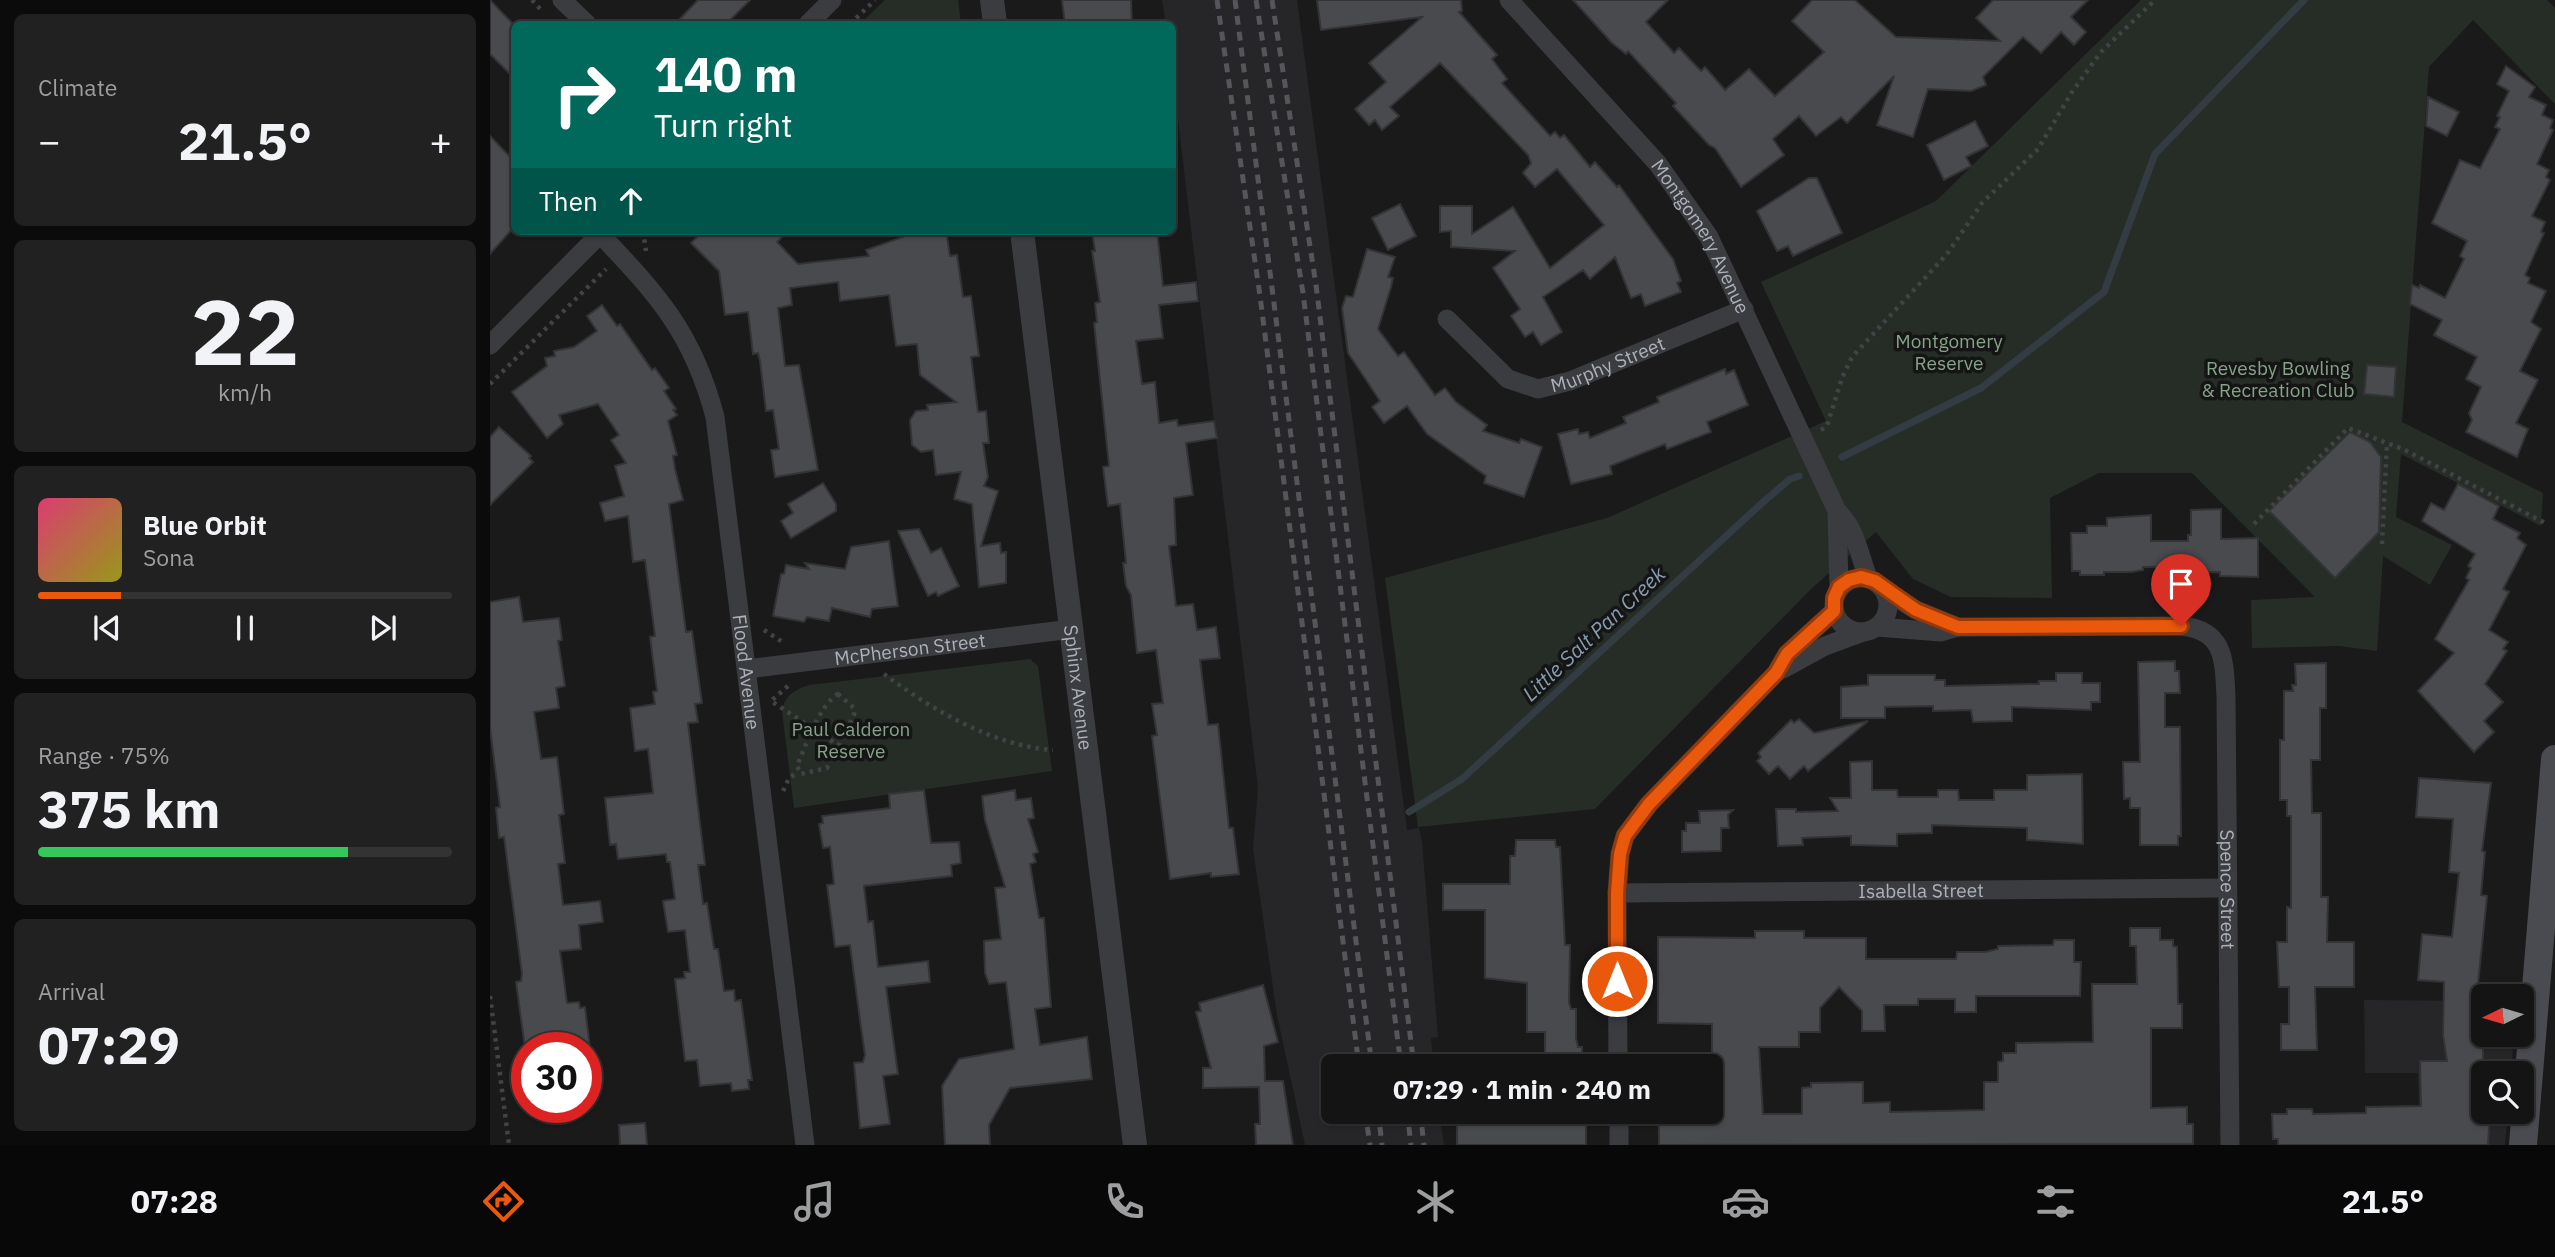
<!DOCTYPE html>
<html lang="en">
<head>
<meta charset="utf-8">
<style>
  :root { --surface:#141414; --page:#212122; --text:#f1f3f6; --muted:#9d9ea0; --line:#333334; --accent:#ea580c }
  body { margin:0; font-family:"IBM Plex Sans",sans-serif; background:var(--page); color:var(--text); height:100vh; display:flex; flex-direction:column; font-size:26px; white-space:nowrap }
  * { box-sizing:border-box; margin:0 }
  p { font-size:23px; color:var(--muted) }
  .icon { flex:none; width:38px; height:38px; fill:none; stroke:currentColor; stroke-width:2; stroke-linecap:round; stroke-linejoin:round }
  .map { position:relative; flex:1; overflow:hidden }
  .sheet { display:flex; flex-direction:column; gap:14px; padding:14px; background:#0b0b0b; width:490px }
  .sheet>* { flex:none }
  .banner { position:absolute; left:21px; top:21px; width:665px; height:214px; border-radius:10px; box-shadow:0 2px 5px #0004,0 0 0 2px var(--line); background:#00695c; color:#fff; overflow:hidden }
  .needle { width:46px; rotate:265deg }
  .fabs { position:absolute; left:1981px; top:984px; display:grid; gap:14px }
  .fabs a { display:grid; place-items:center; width:63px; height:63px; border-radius:10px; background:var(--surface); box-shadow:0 2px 5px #0004,0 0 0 2px var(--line); font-size:35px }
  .speed { position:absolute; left:21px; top:1032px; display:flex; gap:14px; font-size:35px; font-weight:700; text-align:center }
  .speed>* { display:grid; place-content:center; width:91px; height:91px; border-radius:50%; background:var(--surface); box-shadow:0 2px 5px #0004,0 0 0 2px var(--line); line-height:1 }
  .speed .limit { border:10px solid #d22; background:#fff; color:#111 }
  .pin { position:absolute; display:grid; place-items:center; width:60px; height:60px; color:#fff; margin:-72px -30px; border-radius:50% 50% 50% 0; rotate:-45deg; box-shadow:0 0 7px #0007 }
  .pin .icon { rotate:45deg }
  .me { position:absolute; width:77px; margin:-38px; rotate:0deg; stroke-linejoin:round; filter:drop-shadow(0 0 5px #0008) }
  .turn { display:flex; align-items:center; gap:24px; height:147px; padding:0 28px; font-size:32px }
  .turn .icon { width:91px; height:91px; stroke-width:2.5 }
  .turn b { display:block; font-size:49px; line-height:60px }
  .then { display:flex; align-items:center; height:66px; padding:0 28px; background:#0003; gap:14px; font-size:26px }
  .big { font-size:52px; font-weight:700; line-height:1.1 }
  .sheet .card { flex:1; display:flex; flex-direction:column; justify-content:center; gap:10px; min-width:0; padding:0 24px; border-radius:10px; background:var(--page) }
  .sheet .dial { align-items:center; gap:0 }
  .dial b { font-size:91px; line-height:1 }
  .song { display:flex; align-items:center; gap:21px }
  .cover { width:84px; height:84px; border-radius:10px; background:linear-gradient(135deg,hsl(340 70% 55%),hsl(60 70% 35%)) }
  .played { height:7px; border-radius:4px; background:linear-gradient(90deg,var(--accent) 20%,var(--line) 20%) }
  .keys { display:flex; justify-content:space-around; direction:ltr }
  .heat { display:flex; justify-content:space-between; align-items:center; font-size:38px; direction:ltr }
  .charge { height:10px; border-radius:5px; background:linear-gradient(90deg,#34c759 75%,var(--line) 0) }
  .trip { position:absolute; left:831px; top:1054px; width:402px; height:70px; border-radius:10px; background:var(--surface); box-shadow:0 2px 5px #0004,0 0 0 2px var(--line); font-weight:700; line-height:70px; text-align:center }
  .dock { display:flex; height:112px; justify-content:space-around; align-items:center; background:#080808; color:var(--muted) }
  .dock .icon { width:49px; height:49px }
  .dock .selected { color:var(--accent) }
  .dock b { font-size:32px; color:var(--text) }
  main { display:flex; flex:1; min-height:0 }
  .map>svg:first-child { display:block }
  .built { fill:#262628 }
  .green { fill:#262d27 }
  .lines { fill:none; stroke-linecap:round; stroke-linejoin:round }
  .stream { stroke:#343c43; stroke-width:7 }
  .building { fill:#494a4e; stroke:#343437; stroke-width:2 }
  .path { stroke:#414347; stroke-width:4.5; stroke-dasharray:3.5 5; stroke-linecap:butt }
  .minor { stroke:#3b3c40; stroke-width:19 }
  .tertiary { stroke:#3b3c40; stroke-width:24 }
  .secondary { stroke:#494b50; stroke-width:28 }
  .rail { stroke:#54565b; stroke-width:5; stroke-dasharray:9 7; stroke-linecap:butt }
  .route-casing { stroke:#983908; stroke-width:18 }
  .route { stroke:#ea580c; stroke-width:12 }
  .labels { text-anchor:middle; stroke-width:7; stroke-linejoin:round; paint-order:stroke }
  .street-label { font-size:19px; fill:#adb1ba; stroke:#151516 }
  .park-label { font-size:19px; fill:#87a289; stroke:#151516 }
  .water-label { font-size:21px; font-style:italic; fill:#889db0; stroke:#151516 }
</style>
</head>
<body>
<main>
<section class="sheet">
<div class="card"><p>Climate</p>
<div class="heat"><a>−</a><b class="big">21.5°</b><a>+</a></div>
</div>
<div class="card dial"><b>22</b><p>km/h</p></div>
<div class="card">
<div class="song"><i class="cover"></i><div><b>Blue Orbit</b><p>Sona</p></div></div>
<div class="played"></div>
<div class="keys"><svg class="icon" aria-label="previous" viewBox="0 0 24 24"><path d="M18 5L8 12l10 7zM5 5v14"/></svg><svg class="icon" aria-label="pause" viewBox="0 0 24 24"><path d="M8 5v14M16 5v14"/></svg><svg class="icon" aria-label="next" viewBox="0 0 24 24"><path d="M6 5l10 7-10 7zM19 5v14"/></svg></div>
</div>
<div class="card"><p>Range · 75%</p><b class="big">375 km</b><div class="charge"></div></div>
<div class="card"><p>Arrival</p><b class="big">07:29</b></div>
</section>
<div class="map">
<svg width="2065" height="1145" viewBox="0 0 2065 1145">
  <rect width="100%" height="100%" fill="#1a1a1b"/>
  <g class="built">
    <path d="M672,0H807L917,830L929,828L932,842L948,1037L941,1038L944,1066H844V1111H949L954,1145H815L787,1015L763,849L768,788L683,78L682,24H676Z"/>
    <path d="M1874,1000L1993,1001V1034H2024L2021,1073H1993V1111H2018L2015,1145H1930L1928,1073H1875Z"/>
  </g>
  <g class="green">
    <path d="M395,0H468L471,24H370Z"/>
    <path d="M1651,0H2057L2065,8V104L1983,20L1939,67L1912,422L2053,493L2051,526L1911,454L1906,517L1962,545L1940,585L1893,556L1887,651L1849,646L1762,648L1761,600L1825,597L1702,473H1609L1560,498L1562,598L1461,597L1423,579L1386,532L1322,588L1105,809L928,827L895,578L1117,518L1336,421L1271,282L1446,201Z"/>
    <path d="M540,659L548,666L562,771L304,808L292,711C295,695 304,690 319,685Z"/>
  </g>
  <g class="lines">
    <g class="stream">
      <path d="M1352,457L1491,388L1614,292L1665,154L1814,0"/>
      <path d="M919,812L972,779L1272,503L1300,479L1309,476"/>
    </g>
  </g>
  <g class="building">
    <path d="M0,0L24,25V78L0,54Z"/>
    <path d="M208,0H260L236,24H185Z"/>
    <path d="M572,0H641L642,24H575Z"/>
    <path d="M827,0H971L972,11L969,12L1007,55L1002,59L1017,79L1012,83L1060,136L1065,132L1070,138L1074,135L1100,167L1105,162L1127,187L1129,185L1183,259L1191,281L1187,283L1191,292L1155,306L1151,294L1141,298L1125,257L1100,279L1093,270L1053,297L1072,332L1051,345L1043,332L1035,337L1021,316L1030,309L1003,268L1025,251L961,247V231L950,232V206H982V234L1023,207L1060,268L1114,225L1067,169L1045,187L1033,173L1041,163L1038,155L950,63L900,107L909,116L892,130L885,120L879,125L865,109L896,82L879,63L932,17L831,30Z"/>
    <path d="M1083,0H1178L1156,22L1184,53L1189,48L1211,71L1215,67L1235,90L1259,69L1285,96L1334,52L1302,21L1322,0H1365L1406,37L1510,41L1486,18L1503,0H1598L1581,17L1596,32L1584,45L1571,32L1551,53L1533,37L1493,77L1496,85L1481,91L1438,89L1423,137L1387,125L1404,76L1357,123L1351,117L1326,136L1309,116L1283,139L1294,155L1251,187L1225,148L1219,145L1183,106L1186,103L1138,51L1136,54L1122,43Z"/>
    <path d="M2016,66L2045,87L2039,97L2056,105L2052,115L2063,120L2060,128L2063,130L2047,164L2059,170L2056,177L2060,180L2042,216L2055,222L2051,232L2054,233L2035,275L2040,278L2038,283L2056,291L2041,322L2051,329L2030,371L2048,380L2026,423L2038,429L2027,457L1976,432L1982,420L1979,413L1991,387L1976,379L1987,357L1944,335L1952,320L1920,304L1922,285L1929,288L1930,285L1955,298L1974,259L1970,256L1977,241L1942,223L1970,160L1990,168L2010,129L2005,127L2010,117L2007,116L2019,91L2007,84Z"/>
    <path d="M1938,97L1969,112L1957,136L1936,126Z"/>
    <path d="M1485,121L1498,146L1476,157L1481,166L1454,180L1437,145Z"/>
    <path d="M0,136L24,161V227L0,254Z"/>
    <path d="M1319,178H1327L1352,233L1303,256L1298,246L1287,251L1267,211Z"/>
    <path d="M910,204L926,236L898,250L882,218Z"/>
    <path d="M213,231H298L287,242L308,264L379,256L376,250L413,237L411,231H456L460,256L467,255L473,297L481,296L489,356L481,357L488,412L496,411L499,443H493L498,477L494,486L508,491L491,546L510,543L511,553L516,552V583L489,587L482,504L464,499L471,472L446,475L443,450L431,452L422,445L420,420L426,411L438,410L437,405L466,402L430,375L427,344L406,346L399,295L350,301L348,282L300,288L302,305L288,308L295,366L309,365L328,470L285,477L281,450L289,449L283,410L276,411L270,361L268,353L263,354L258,312L235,315L229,271L201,243Z"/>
    <path d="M602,231H667L673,286L706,282L708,301L669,305L673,338L646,341L652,384L665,382L669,423L687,420L688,426L724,421L727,438L696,443L703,495L684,498L686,545L679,546L686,606L703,604L707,630L726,627L730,658L710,660L718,725L728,724L739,828H743L749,874L721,877V873L680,879L662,736L667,735L662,704L673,703L666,650L647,653L641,595L636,586L633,563H636L630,504L618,506L613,467L619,466L604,323L607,322L605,303L610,302L602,251H605Z"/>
    <path d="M877,249L905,257L898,277L903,278L901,287L888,329L908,356L914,352L945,395L955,388L966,402L997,425L993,431L1029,443L1031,439L1052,447L1034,497L994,483L996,476L937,434L917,406L894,423L882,407L890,401L858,353L852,308L856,296L863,297Z"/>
    <path d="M112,305L127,326L130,324L162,370L165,368L179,388L174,391L186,409L183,410L187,415L178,421L187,455L183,456L185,469L193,500L179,504L196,632L202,631L212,703L205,704L208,722L198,723L215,865H208L213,904L217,903L224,949H228L234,991L244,990L245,1001L251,1000L262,1080H258L259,1089L242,1091L241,1083L210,1086L207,1060L195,1061L185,979L195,978L194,972H200L195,930L178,932L173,901L185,899L180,862H177L176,854L128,859L126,844L120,845L115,798L163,793L158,749L145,751L140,708L165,704L163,692L167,691L160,637L165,636L155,560L143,562L138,516L115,521L110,503L134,496L125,466L136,463L121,440L129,435L108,404L69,415L73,424L57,438L22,392L57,366L55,358L65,356L64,351L84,347L107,331L97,316Z"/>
    <path d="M1877,365L1906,367L1904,397L1874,394Z"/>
    <path d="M1235,369L1236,374L1244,370L1258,405L1217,422L1221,432L1177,449L1175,444L1120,466L1122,474L1081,484L1068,434L1088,429L1089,434L1098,432L1100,438L1136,423L1133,417L1169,402L1167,397Z"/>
    <path d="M9,427L41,456L39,458L43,462L0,505V437Z"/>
    <path d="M1860,432L1880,442L1891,457L1889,532L1845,578L1779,511Z"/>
    <path d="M333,483L346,504V511L301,538L291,521L303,513L298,504Z"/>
    <path d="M1968,484L2009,506L2003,519L2030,533L2027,538L2036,545L2013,589L2019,592L1999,630L2018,642L2013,649L2017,651L1995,684L2013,702L1994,721L2004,732L1984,752L1928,691L1964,653L1945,639L1979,580L1976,578L1981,568L1978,566L1985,554L1932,521L1941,503L1954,510Z"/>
    <path d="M1731,509V539L1768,538V577L1730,576V572L1690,573L1691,567H1653V570L1641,572H1614V575H1590V571H1582L1581,533H1597V526H1617V518L1661,515V541H1698V535H1701V510Z"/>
    <path d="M429,529L441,553L451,548L469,586L448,596L446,592L438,596L408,531Z"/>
    <path d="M399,541L408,606L382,609L380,617L342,608L339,621L317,617L314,622L283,616L291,574H294L296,565L319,569L315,563L355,569L361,547Z"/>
    <path d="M29,597L33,622L69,618L72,640L68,641L75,686L66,688L69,708L44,712L51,759L67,757L74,814L69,815L75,863L68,864L73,905L110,901L113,922L89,925L91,949L70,951L77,1003L89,1002L90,1008L95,1007L100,1048H35L26,982L31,981L32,974L14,837L9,838L6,808L10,807L0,728V602Z"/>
    <path d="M1685,661V671H1689L1690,693H1675V727H1690L1691,836H1688V845H1650V808H1640V798L1634,799L1633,762H1650L1648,662Z"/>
    <path d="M1836,663V708H1830V760H1821L1822,813H1831V897H1838L1837,942H1864V987H1825L1827,1050H1791V1024H1799V987H1789L1787,942H1797V907L1801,908V816H1797V800H1790V740H1794V691H1803L1802,685H1806L1805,664Z"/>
    <path d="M1566,673H1592V683H1610V702H1601V710L1522,707V721L1483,722L1481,710L1443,711V706L1395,707V718H1351V687L1378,685V675H1445V680H1455V686L1549,684V681H1566Z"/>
    <path d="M1309,719L1324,733L1378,721L1318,771L1314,766L1300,779L1288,766L1279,774L1267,761L1271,757L1268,753L1301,720L1304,723Z"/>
    <path d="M1382,761V790H1407L1408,797H1448V790H1468L1469,800H1504V790H1537V775L1592,774L1593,844L1537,840V828L1442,825V833L1407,834V846L1361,845V836L1312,838L1313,845L1288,846L1286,809H1306V812L1348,811L1340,798H1361L1360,762Z"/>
    <path d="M1929,778L2001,783L1992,851L1995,852L1991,895L1997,896L1986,1003L1993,1004V1111H2000L1998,1145H1788V1139H1783L1782,1114H1797V1109H1822L1823,1114L1876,1113V1107L1931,1106L1930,1061H1957L1953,1035L1954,982L1928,980L1932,934L1962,937L1969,873L1959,872L1963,819L1926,817Z"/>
    <path d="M434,790L441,843L469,842L471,863L461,865L462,876L374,886L378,922L383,921L388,967L438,961L440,982L396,987L408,1074L393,1076L400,1124L370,1128L364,1063L373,1062L375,1055L370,1020L360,945L345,947L337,885L344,884L340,847L333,848L329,824L333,823L332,816L400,808L399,794Z"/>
    <path d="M525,790L526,800L541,798L544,818L538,819L548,852L543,854L546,862L540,864L549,918H554L561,1007L545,1009L550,1045L597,1037L602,1079L520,1088L499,1125L500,1145H455L452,1086L469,1059L524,1049L516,982L499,984L495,973L494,941L511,939L505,888L515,887L495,820L492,796Z"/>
    <path d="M1243,810L1238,815L1239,828H1231V851L1192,852V831H1196V823H1210L1209,811Z"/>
    <path d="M1026,840H1065L1066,847H1070L1075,945H1080L1079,1002L1081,1009H1086V1038L1088,1047H1092V1066H1055V1032H1037V983L995,978V910H953V884H1020V856H1025Z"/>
    <path d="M1640,928H1670V940H1683V946L1687,947L1688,1004H1692V1028H1661V1108L1697,1107V1124H1703V1144L1169,1145V1125H1174V1111H1222V1024L1168,1023V937L1265,938V931H1314V938H1376V959H1466L1467,952H1495L1508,949V946L1563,945L1564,940H1584V962H1591L1590,996H1486V1012H1465V999H1428V1005H1394L1395,1031H1372V1011L1349,987L1330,1008V1032H1309V1047H1269L1273,1114H1312V1088L1321,1087V1083L1373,1082V1103L1400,1102V1112L1494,1110V1082H1508V1062L1513,1061V1053H1526V1043L1603,1042L1602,984H1647L1646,946H1640Z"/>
    <path d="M773,985L788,1042L774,1046L775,1081H793L803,1145H766L765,1124H770L769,1087L713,1088V1068H721L706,1012L711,1011L709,1003Z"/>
    <path d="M967,1111H1039V1115L1096,1111V1145H967Z"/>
    <path d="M155,1123L157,1145H130L129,1125Z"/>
  </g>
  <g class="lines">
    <g class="path">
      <path d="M42,0L53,12"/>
      <path d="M360,24L385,0"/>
      <path d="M153,231L156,251"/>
      <path d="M0,384L116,269"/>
      <path d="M1331,430L1337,426L1352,378L1362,357L1457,254L1492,203L1548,149L1582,92L1611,52L1665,0"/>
      <path d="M1764,524L1858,428L1915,450L2057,524"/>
      <path d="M1892,544L1897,443"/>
      <path d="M274,630L294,643"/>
      <path d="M394,674C441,709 503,746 563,750"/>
      <path d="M298,686L281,701L348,745"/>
      <path d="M348,694L364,708V715L337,768L311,774L307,766C315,747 330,704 348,694Z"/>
      <path d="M293,791L299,778L308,772"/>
      <path d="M0,996L19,1145"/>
    </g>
    <g class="minor">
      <path d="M72,0L97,24"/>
      <path id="s1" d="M1019,0L1168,164L1219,237L1347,511L1349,587"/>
      <path d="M318,24L342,0"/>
      <path id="s2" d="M110,234C168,295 203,333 225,417L315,1145"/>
      <path id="s3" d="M957,319L1018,379L1048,389L1080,381L1254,309"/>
      <path d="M0,345L113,231"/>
      <path d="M1347,511C1366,529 1369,554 1378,578"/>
      <circle cx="1371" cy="605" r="27"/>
      <path d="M1394,590L1426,610L1468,627"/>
      <path id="s4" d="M1387,627L1451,632L1468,627L1691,626C1735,630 1734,660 1736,696L1740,1145"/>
      <path id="s5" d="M257,669L582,629"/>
      <path d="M1293,669L1335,646L1373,632"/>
      <path id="s6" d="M1127,893L1737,888"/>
      <path d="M1128,1066L1127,893L1130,854L1135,836L1159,804L1286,673L1297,654L1344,611"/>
      <path d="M1129,1111V1145"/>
    </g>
    <g class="tertiary">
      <path d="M502,0L505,24"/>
      <path id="s7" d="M532,231L645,1145"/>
    </g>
    <path class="secondary" d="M2033,1145L2065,759"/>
    <g class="rail">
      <path d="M727,0L770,296L869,1066"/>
      <path d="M745,0L882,1066"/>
      <path d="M766,0L813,293L911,1066"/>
      <path d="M782,0L826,285L924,1066"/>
      <path d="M875,1111L880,1145"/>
      <path d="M888,1111L892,1145"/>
      <path d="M917,1111L921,1145"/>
      <path d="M930,1111L934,1145"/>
    </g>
  </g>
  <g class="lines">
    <g class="route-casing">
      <path id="route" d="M1127,981V893L1130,854L1135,836L1159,804L1286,673L1297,654L1344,611V598L1349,587L1359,580L1371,577L1385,581L1426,610L1468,627L1691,626"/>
    </g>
    <use href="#route" class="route"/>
  </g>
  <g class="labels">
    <g class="street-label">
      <text dy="7" stroke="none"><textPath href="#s1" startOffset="306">Montgomery Avenue</textPath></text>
      <text dy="7" stroke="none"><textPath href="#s3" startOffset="191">Murphy Street</textPath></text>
      <text dy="7" stroke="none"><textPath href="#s5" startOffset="164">McPherson Street</textPath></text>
      <text dy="7" stroke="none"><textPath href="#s2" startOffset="476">Flood Avenue</textPath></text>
      <text dy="7" stroke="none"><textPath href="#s7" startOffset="460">Sphinx Avenue</textPath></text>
      <text dy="7" stroke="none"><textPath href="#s4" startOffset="593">Spence Street</textPath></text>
      <text dy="7" stroke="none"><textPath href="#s6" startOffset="304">Isabella Street</textPath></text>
    </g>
    <g class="park-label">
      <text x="1459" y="348">Montgomery<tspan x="1459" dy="22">Reserve</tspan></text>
      <text x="1788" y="375">Revesby Bowling<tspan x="1788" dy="22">&amp; Recreation Club</tspan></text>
      <text x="361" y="736">Paul Calderon<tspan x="361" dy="22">Reserve</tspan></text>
    </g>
    <g class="water-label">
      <text transform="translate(1104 634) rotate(-43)" y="7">Little Salt Pan Creek</text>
    </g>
  </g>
</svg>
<div class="fabs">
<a><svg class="needle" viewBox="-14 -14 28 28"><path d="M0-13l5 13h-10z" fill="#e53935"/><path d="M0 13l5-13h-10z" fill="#9d9ea0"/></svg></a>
<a><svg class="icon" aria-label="search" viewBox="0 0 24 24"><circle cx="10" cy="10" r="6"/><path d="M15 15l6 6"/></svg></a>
</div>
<div class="speed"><div class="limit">30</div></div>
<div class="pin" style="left:1691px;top:626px;background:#d93025"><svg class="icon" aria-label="arrive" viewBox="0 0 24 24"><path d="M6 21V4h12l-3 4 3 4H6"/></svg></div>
<svg class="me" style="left:1127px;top:981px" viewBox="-20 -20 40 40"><circle r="17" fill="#ea580c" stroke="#fff" stroke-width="3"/><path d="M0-11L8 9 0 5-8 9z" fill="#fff"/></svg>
<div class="trip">07:29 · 1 min · 240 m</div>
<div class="banner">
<div class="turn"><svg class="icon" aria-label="right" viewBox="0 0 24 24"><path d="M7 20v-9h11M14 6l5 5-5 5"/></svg><div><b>140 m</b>Turn right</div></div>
<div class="then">Then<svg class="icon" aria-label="ahead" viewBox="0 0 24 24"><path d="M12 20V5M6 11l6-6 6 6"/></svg></div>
</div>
</div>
</main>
<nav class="dock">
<b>07:28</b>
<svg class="icon selected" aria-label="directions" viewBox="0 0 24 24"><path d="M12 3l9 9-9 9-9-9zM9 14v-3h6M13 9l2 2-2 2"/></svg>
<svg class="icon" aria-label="music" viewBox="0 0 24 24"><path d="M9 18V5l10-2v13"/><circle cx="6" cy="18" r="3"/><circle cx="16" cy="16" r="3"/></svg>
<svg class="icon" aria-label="phone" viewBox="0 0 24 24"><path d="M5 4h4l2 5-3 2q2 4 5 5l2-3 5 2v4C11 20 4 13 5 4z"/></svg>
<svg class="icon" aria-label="climate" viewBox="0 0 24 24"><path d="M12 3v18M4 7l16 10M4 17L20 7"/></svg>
<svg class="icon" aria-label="car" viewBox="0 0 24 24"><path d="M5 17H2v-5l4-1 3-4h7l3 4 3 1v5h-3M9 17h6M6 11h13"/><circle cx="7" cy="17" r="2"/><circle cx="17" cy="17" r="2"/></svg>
<svg class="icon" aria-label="filters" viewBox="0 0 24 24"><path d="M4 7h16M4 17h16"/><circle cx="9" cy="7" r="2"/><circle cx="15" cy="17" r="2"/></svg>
<b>21.5°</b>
</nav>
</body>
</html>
